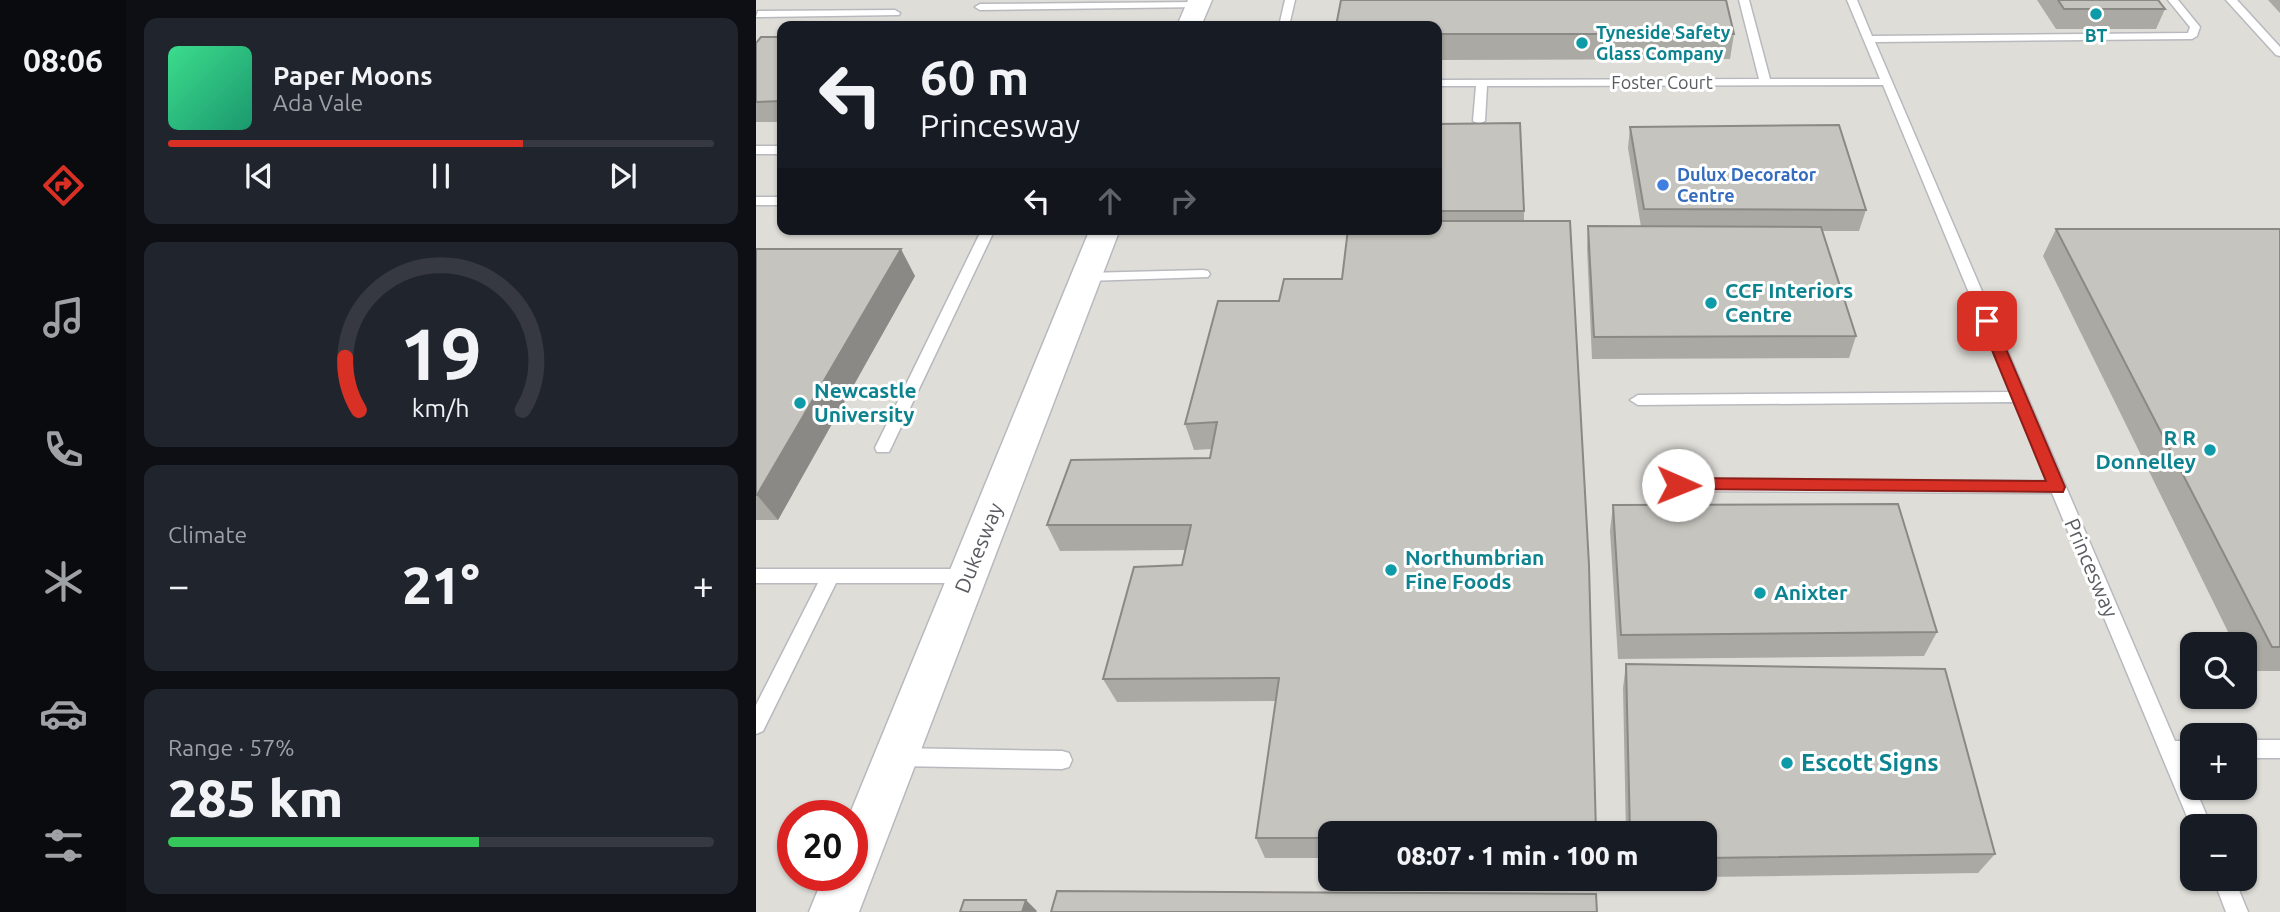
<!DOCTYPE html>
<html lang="en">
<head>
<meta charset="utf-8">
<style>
  :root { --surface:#171b24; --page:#20242c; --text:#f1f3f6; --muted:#9ea1a6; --line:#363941; --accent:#d93025 }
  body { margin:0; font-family:Ubuntu,sans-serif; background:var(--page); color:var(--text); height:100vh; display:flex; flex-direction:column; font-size:26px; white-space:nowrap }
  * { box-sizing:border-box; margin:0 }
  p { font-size:23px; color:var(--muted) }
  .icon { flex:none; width:38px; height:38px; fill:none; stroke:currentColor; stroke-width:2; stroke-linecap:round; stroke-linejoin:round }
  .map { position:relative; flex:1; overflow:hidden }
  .sheet { display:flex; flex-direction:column; gap:18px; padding:18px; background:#0d0f14; width:630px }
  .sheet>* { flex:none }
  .hud { position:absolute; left:21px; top:21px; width:665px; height:214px; border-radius:14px; box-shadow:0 2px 5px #0004; background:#171b24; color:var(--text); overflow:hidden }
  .buttons { position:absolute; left:1424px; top:632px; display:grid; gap:14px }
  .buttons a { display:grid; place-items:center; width:77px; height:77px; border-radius:14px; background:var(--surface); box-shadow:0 2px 5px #0004; font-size:35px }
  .speed { position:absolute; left:21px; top:800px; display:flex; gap:14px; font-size:35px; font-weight:700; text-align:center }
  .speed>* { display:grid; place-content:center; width:91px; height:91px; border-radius:50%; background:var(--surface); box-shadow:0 2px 5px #0004; line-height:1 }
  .speed .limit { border:10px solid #d22; background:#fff; color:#111 }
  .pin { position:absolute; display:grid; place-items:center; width:60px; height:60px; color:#fff; margin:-30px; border-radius:14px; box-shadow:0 4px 10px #0006 }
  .me { position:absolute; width:77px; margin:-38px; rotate:91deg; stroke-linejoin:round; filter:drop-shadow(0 0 5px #0008) }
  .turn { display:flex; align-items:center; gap:24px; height:147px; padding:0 28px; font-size:32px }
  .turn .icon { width:91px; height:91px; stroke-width:2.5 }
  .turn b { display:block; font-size:49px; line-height:60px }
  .lanes { display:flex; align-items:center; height:66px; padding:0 28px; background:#0003; justify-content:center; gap:35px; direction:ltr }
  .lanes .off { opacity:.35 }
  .big { font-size:52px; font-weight:800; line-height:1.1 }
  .sheet .widget { flex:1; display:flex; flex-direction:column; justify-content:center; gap:10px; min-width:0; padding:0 24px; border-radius:14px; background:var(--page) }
  .sheet .dial { align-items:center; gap:0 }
  .dial svg { height:182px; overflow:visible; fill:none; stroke:var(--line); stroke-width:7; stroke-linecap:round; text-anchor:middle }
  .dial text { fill:var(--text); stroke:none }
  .song { display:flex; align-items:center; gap:21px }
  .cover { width:84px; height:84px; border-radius:10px; background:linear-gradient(135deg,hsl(150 70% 55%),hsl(160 70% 35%)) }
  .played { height:7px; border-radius:4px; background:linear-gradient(90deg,var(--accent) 65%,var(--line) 65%) }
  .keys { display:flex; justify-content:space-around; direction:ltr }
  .heat { display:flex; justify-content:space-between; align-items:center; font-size:38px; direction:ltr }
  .charge { height:10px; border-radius:5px; background:linear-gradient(90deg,#34c759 57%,var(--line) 0) }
  .trip { position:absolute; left:562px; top:821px; width:399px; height:70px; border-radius:14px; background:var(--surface); box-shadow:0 2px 5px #0004; font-weight:800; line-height:70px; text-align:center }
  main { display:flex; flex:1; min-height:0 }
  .tabs { display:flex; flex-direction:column; width:126px; justify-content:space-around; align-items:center; background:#090b0e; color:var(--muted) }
  .tabs .icon { width:49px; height:49px }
  .tabs .selected { color:var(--accent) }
  .tabs b { font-size:32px; color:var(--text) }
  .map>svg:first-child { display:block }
  .industrial { fill:#dfddd8; fill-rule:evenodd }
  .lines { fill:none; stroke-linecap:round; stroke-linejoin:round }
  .service-casing { stroke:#b8b9be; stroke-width:3 }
  .tertiary-casing { stroke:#b8b9be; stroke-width:3 }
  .service { fill:#fff; fill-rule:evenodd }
  .tertiary { fill:#fff; fill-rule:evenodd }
  .wall { fill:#aaa9a3 }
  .shaded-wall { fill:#8b8985 }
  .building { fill:#c6c4be; stroke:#8b8985; stroke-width:2 }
  .route { fill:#d93025; stroke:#8d1f18; stroke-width:2 }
  .culture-dot { fill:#0f9aa8; stroke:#fff; stroke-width:2.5 }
  .shop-dot { fill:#3f7fe0; stroke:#fff; stroke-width:2.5 }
  .labels { text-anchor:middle; stroke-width:6; stroke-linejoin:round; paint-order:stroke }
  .far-culture-label { font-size:18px; font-weight:bold; fill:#0d838f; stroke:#fff; text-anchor:start }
  .far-street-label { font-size:18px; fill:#595b60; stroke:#fff }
  .far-shop-label { font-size:18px; font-weight:bold; fill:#366cbe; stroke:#fff; text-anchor:start }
  .culture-label { font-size:21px; font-weight:bold; fill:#0d838f; stroke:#fff; text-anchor:start }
  .street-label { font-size:21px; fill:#595b60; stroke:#fff }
  .near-culture-label { font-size:24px; font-weight:bold; fill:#0d838f; stroke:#fff; text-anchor:start }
</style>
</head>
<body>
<main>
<nav class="tabs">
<b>08:06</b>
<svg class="icon selected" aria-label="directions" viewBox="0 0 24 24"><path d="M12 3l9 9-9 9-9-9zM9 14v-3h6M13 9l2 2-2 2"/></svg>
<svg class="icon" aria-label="music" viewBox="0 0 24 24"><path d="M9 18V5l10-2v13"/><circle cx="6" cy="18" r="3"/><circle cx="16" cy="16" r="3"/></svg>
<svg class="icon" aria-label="phone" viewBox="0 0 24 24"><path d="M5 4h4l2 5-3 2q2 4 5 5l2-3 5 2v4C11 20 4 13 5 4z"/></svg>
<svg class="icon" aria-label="climate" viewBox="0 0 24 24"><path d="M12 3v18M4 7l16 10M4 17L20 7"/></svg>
<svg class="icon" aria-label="car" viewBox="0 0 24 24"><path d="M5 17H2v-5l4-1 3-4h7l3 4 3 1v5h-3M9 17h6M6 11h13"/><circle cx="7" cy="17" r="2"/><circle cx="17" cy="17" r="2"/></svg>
<svg class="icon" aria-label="filters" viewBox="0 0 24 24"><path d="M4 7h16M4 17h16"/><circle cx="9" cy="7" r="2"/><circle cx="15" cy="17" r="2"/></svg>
</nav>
<section class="sheet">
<div class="widget">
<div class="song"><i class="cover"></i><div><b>Paper Moons</b><p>Ada Vale</p></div></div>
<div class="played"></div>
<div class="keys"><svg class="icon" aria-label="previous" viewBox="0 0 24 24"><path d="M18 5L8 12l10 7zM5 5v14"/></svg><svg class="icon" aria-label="pause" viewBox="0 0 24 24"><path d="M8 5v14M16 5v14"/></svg><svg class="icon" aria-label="next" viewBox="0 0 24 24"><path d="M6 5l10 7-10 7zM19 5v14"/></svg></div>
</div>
<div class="widget dial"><svg viewBox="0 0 100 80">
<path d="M14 69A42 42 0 1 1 86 69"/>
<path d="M14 69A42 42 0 0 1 8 46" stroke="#d93025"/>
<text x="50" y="56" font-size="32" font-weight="700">19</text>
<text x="50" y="72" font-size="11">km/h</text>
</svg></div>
<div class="widget"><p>Climate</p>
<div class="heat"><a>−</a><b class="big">21°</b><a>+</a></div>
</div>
<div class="widget"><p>Range · 57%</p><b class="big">285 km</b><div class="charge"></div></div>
</section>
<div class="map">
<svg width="1524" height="912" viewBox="0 0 1524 912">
  <rect width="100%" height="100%" fill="#ebeae0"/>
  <path class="industrial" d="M0,0H1524V912H0ZM26,26H681V229H26ZM1437,644H1489V696H1437ZM1437,735H1489V788H1437ZM37,816H96V875H37ZM1437,826H1489V878H1437ZM574,833H948V878H574Z"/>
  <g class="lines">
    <g class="service-casing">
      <g id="service">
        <path d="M529,0H539L533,26H523Z"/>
        <path d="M983,0H993L1014,79H1124L1091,0H1101L1116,36L1432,33L1434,27L1412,0H1422L1444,27L1441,36L1436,39L1119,42L1419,741H1437V759H1427L1455,826H1437V831L1296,493L922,491L916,489L914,485L916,481L922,479L1291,481L1258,402L882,405L874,400L882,395L1254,392L1127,85L731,86L729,121L723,124L717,121L720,86H681V80L1003,79Z"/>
        <path d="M1470,0H1481L1524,47V56L1520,55Z"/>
        <path d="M442,2L447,5L446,7L224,10L219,7L224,4Z"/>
        <path d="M139,10L144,13L143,15L0,17L2,11Z"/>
        <rect x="0" y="146" width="26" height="8"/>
        <rect x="0" y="197" width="26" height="8"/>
        <path d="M226,229H239L135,448L133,452H121L119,448Z"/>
        <path d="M447,270L452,271L454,274L452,277L330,281L323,277L330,273Z"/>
        <path d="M0,569H212L218,571L221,576L218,581L212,583H80L7,731L0,734V705L62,583H0Z"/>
        <rect x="1489" y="740" width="35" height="18"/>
        <path d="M142,748L306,751L313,753L316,760L313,767L306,769L142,766L135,763L132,757L135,751Z"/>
        <path d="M1457,878H1478L1492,912H1470Z"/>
      </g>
    </g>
    <g class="tertiary-casing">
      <g id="tertiary">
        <path d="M432,0H456L445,26H421Z"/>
        <path d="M334,229H364L103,912H53L68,875H96V816H93Z"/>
      </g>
    </g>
    <use href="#service" class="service"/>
    <use href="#tertiary" class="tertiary"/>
  </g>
  <g class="wall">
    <path d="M1281,0H1402L1409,9L1400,29H1300Z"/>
    <path d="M1512,0H1524V13Z"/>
    <path d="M681,26L978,34L974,59L681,60Z"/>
    <path d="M26,37V122H0V43Z"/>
    <path d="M681,124L768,211V221L574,833V858H509L500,838L520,701L361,702L347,679L426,565L429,550L304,551L291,525L454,458L455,449L438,450L429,424L523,301L586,279L681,229Z"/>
    <path d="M874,127L1110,210L1103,231H1066L1100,336L1093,358L836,359L831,248L832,226L885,227L872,148Z"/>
    <path d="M431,229H584L432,231Z"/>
    <path d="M1300,229H1524V671H1492L1489,666V644H1478L1287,256Z"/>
    <path d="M0,249L159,276L22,520H0Z"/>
    <path d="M857,505L1181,632L1168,656L862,659L854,531Z"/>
    <path d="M870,664L1239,854L1222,873L948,877V833H870L867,688Z"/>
  </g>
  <g class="shaded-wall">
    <path d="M145,249L159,276L22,520L1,495Z"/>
    <path d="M270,900L281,911L280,912H266Z"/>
  </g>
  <g class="building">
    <path d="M585,0H970L978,34H681V26H580Z"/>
    <path d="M1302,0H1402L1409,9H1308Z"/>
    <path d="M5,37H26V101L0,102V43Z"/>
    <path d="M764,123L768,211H681V124Z"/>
    <path d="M1083,125L1110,210L888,209L874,127Z"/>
    <path d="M681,221H814L833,565L840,833H574V838H500L523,678L347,679L378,567L426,565L435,525H291L315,460L454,458L461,422L429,424L462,301H523L528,279H586L592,229H681Z"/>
    <path d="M832,226L1065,227L1100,336L838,337Z"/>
    <path d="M1300,229H1524V647H1516Z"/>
    <path d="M0,249H145L1,495H0Z"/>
    <path d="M1142,504L1181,632L865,635L857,505Z"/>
    <path d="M870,664L1189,669L1239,854L948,858V833H874Z"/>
    <path d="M301,891L840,894L841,912H295Z"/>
    <path d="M208,900H270L266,912H204Z"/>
  </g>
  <path class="route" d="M1231,316L1238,321L1309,487L1307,492L916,489L913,485L922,478L1290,481L1224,321Z"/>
  <g class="culture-dot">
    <circle cx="1340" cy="14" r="7"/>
    <circle cx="826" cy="43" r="7"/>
    <circle cx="955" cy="303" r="7"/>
    <circle cx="44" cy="403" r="7"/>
    <circle cx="1454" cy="450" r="7"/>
    <circle cx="635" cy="570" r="7"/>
    <circle cx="1004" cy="593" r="7"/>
    <circle cx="1031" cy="763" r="7"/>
  </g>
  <circle class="shop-dot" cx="907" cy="185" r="7"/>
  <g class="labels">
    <g class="far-culture-label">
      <text x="840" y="39">Tyneside Safety<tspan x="840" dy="21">Glass Company</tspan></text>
      <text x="1340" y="42" text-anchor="middle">BT</text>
    </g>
    <g class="far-street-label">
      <text x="906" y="89">Foster Court</text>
    </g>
    <g class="far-shop-label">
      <text x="921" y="181">Dulux Decorator<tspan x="921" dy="21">Centre</tspan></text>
    </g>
    <g class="culture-label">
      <text x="969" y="298">CCF Interiors<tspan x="969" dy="24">Centre</tspan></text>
      <text x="58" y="398">Newcastle<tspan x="58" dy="24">University</tspan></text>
      <text x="1440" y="445" text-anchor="end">R R<tspan x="1440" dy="24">Donnelley</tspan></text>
      <text x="649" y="565">Northumbrian<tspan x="649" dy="24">Fine Foods</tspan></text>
      <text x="1018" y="600">Anixter</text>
    </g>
    <g class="street-label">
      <text transform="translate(223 548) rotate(-68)" y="7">Dukesway</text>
      <text transform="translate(1335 568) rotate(67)" y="7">Princesway</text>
    </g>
    <g class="near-culture-label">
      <text x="1045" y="771">Escott Signs</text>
    </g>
  </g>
</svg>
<div class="buttons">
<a><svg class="icon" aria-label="search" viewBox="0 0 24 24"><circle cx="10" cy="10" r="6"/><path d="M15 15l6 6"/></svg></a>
<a>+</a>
<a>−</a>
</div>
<div class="speed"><div class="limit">20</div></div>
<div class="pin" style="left:1231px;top:321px;background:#d93025"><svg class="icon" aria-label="arrive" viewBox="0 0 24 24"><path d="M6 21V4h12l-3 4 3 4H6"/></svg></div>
<svg class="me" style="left:922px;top:485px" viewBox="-20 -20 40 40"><circle r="19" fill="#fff"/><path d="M0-13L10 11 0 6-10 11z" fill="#d93025"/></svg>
<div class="trip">08:07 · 1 min · 100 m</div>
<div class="hud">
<div class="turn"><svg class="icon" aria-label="left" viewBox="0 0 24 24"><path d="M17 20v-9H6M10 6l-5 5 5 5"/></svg><div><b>60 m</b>Princesway</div></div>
<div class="lanes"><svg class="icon" aria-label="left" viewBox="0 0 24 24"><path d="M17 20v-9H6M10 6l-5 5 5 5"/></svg><svg class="icon off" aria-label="ahead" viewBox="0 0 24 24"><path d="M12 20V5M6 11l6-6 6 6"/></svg><svg class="icon off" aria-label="right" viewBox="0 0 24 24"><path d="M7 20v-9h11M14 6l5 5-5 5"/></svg></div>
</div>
</div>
</main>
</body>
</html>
